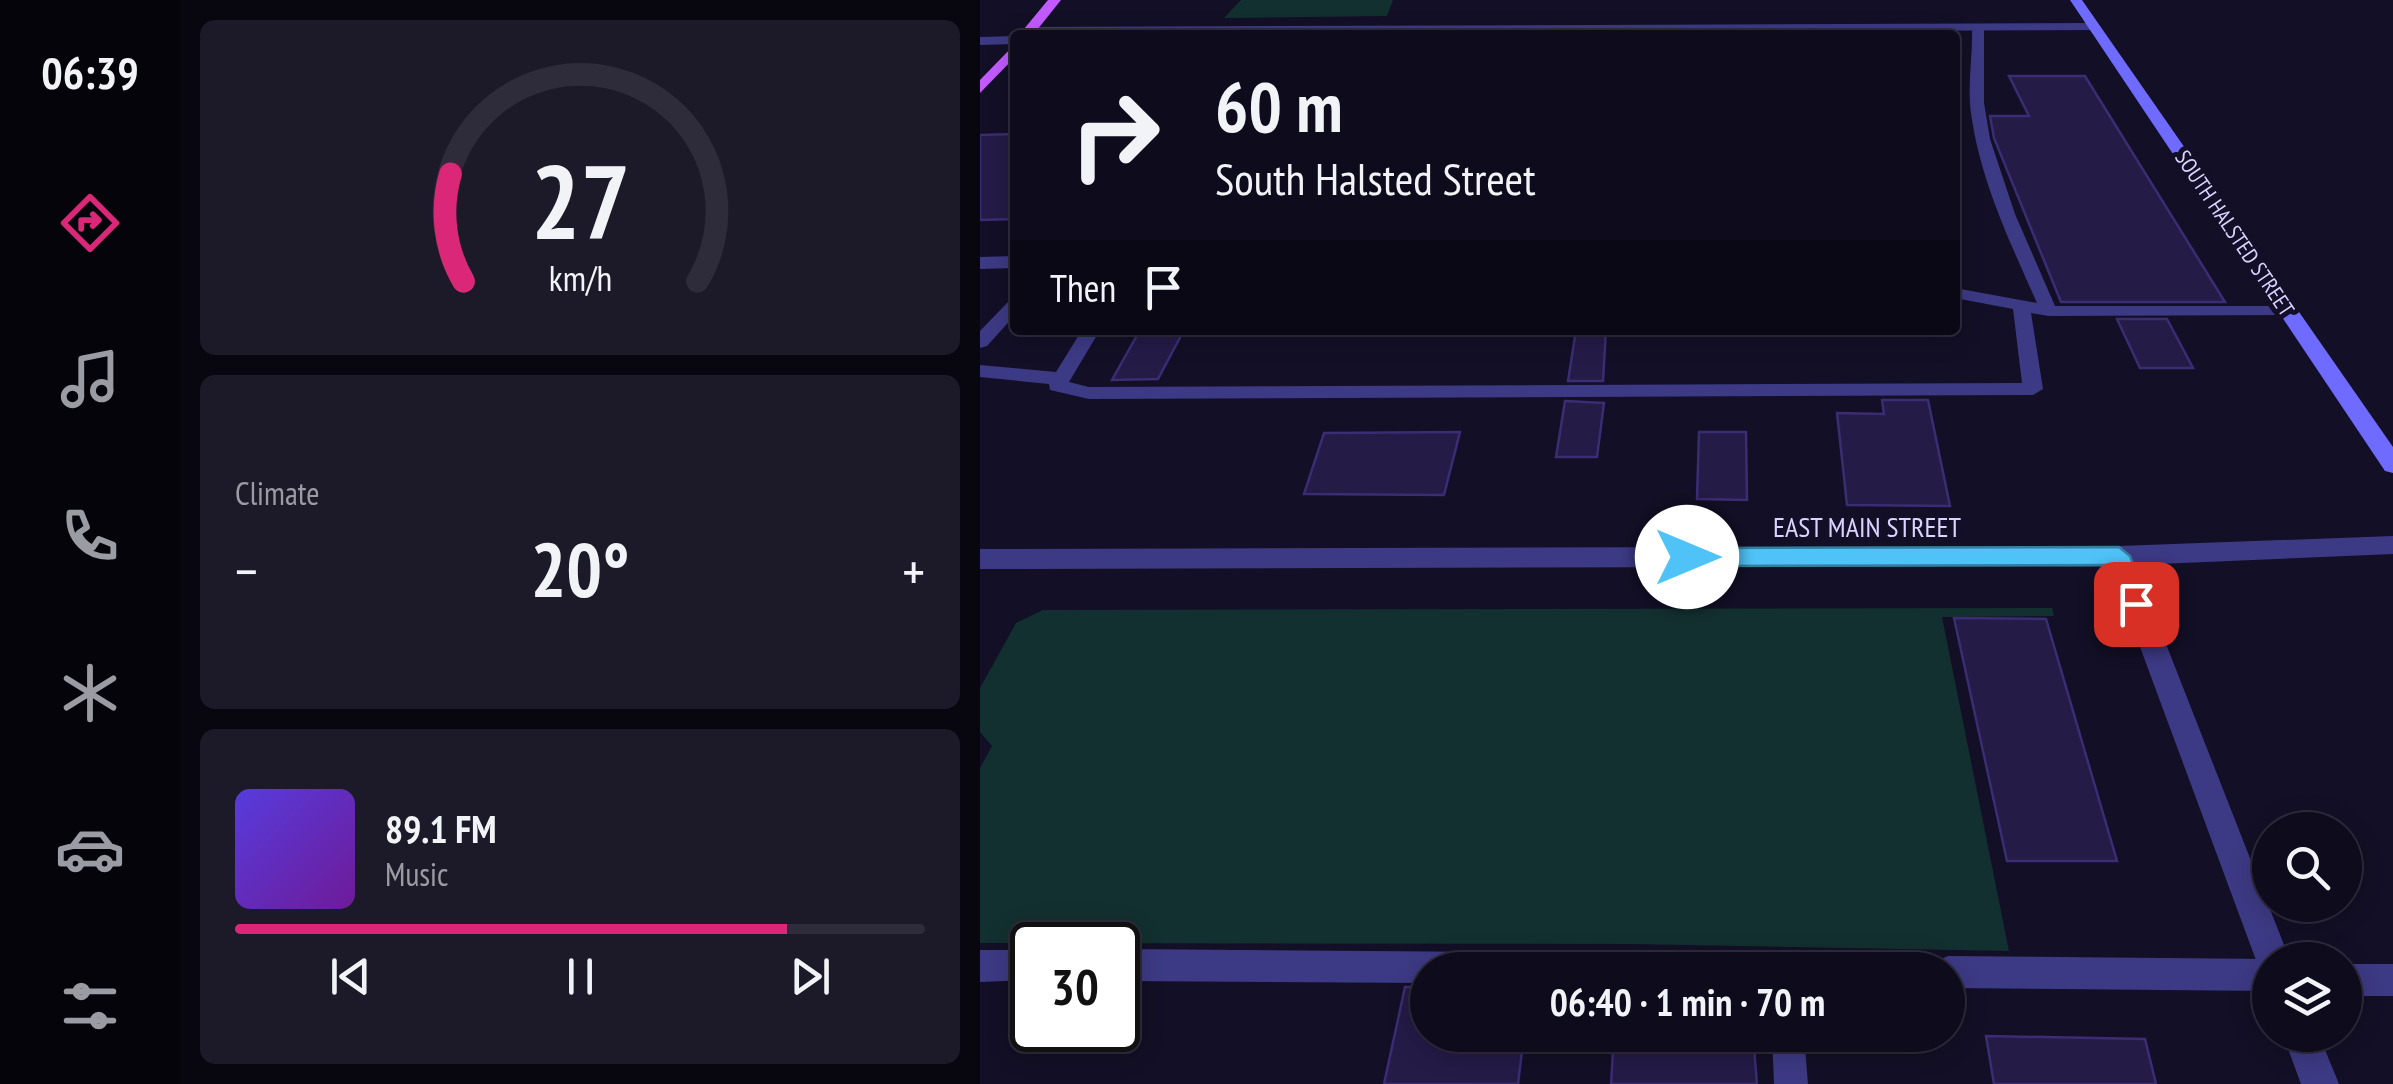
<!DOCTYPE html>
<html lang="en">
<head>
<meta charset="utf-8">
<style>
  :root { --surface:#0e0b1c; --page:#1c1929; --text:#f1f3f6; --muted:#9b9ba3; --line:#2e2b3b; --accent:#db2777 }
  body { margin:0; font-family:"PT Sans Narrow",sans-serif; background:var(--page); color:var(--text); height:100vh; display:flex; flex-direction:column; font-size:38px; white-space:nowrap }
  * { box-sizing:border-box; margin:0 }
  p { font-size:32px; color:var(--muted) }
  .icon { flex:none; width:55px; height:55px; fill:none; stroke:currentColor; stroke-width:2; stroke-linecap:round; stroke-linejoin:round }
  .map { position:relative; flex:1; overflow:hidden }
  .details { display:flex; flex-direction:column; gap:20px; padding:20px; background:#08060f; width:800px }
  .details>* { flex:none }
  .guide { position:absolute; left:30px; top:30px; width:950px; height:305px; border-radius:10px; box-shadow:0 5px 25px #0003,0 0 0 2px var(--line); background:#0e0b1c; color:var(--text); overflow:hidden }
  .fabs { position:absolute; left:1272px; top:812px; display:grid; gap:20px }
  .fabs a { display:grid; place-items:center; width:110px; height:110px; border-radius:50%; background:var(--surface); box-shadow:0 5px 25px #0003,0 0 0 2px var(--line); font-size:50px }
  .speed { position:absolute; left:30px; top:922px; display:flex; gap:20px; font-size:50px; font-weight:700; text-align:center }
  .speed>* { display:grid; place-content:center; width:130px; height:130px; border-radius:50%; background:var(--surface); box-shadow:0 5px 25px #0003,0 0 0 2px var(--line); line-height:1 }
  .speed .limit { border:5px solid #111; border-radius:15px; background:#fff; color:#111 }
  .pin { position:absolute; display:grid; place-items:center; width:85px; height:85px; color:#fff; margin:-42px; border-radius:20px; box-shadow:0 5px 15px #0006 }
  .me { position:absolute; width:110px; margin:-55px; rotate:90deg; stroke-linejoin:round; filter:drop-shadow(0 0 8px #0008) }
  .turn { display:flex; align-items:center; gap:35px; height:210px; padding:0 40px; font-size:45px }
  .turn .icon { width:130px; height:130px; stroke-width:2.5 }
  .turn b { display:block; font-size:70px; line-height:85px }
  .then { display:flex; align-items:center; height:95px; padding:0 40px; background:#0003; gap:20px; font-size:38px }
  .big { font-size:75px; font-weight:700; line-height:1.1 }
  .details .widget { flex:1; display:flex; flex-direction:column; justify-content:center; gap:15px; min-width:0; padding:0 35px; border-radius:15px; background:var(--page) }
  .details .dial { align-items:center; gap:0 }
  .dial svg { height:260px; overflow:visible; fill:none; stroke:var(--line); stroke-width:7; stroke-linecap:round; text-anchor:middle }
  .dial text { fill:var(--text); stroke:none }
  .song { display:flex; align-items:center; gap:30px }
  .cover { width:120px; height:120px; border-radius:15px; background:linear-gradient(135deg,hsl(250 70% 55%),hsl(280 70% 35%)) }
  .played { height:10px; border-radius:5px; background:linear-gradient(90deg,var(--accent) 80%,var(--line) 80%) }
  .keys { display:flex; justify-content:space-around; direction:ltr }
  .heat { display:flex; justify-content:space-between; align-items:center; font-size:55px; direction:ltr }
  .trip { position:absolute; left:430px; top:952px; width:555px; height:100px; border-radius:50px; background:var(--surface); box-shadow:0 5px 25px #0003,0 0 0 2px var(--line); font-weight:700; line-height:100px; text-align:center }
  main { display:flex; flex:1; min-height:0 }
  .dock { display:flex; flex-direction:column; width:180px; justify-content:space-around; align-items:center; background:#06040b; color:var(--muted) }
  .dock .icon { width:70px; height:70px }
  .dock .on { color:var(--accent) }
  .dock b { font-size:45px; color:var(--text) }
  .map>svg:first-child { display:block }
  .green { fill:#12302f }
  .building { fill:#241b47; stroke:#3b2d73; stroke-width:2.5 }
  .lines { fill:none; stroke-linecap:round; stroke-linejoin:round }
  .lane { fill:#3d3a85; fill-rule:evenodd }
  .street { fill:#3d3a85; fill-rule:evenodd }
  .secondary { fill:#6f6bff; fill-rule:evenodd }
  .primary { fill:#c25bff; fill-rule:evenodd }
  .route { fill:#4fc3f7; stroke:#337fa1; stroke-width:2.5 }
  .labels { text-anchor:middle; stroke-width:10; stroke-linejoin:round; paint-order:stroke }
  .far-street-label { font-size:22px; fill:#d9d4ff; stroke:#130f26 }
  .street-label { font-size:28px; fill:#d9d4ff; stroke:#130f26 }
</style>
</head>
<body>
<main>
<nav class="dock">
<b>06:39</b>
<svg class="icon on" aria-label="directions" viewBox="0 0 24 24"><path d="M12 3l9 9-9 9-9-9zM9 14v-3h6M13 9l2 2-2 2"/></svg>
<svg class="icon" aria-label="music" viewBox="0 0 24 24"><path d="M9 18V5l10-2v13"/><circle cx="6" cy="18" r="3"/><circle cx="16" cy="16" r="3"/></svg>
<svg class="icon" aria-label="phone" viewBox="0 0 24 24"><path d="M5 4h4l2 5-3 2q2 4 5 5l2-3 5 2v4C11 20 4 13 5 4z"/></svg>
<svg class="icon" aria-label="climate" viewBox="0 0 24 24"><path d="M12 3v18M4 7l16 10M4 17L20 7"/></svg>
<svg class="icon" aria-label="car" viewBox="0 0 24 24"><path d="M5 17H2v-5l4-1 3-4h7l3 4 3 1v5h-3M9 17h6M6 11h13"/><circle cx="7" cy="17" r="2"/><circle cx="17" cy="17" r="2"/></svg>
<svg class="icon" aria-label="filters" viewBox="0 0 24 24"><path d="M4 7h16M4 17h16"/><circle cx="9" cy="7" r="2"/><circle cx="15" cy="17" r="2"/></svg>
</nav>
<section class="details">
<div class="widget dial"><svg viewBox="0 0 100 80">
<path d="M14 69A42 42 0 1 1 86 69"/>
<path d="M14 69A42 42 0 0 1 10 36" stroke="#db2777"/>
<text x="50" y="56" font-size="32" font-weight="700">27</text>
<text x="50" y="72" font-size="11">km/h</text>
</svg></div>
<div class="widget"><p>Climate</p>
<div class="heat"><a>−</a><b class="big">20°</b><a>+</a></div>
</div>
<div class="widget">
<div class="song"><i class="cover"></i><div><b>89.1 FM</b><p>Music</p></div></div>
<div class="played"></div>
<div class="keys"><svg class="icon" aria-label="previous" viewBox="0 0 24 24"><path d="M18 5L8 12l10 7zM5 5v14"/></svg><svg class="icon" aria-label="pause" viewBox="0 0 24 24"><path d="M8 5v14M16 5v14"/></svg><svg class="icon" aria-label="next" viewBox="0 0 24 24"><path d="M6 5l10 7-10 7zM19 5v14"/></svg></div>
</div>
</section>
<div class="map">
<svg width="1413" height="1084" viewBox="0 0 1413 1084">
  <rect width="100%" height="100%" fill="#130f26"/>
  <g class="green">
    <path d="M261,0H413L407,16L244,18Z"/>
    <path d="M1072,608L1074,616L962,617L1029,951L648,944L0,943V768L12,746L0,732V688L36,623L63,610Z"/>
  </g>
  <g class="building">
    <path d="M1029,76H1105L1245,302H1081L1014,138L1010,116H1049Z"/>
    <path d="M35,134V219L0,220V135Z"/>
    <path d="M1137,319H1187L1213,368H1160Z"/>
    <path d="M160,330H204L178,379L132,380Z"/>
    <path d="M596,330H626L623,381H588Z"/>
    <path d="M902,400H948L970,506L867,505L857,413L904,414Z"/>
    <path d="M585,401L624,403L617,457H576Z"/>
    <path d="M480,432L464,495L324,494L344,433Z"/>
    <path d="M719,432H766L767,500L717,499Z"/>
    <path d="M974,618L1066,619L1137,861H1027Z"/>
    <path d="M425,987H448V1035H544L538,1084H404Z"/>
    <path d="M634,1035H773L777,1084H631Z"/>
    <path d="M1006,1036L1165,1039L1176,1084H1014Z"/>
  </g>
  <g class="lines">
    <g class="lane">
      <path d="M998,24L1004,28V103L1010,139L1035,214L1075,306H1308L1317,311L1314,315L1069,316L1051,313L1063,389L1053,395L109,399L70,390L69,384L0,377V365L76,372L102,330H120L89,382L109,387L1042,383L1033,309L975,298V288L1057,303C1030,242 1000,180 991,113C987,85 993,56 992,28Z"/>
      <path d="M35,36V44L0,45V37Z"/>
      <path d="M35,300V315L7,346L0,348V331L29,301Z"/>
      <path d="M138,949L759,954L770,959L775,970H448V983L138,981Z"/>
      <path d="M0,950H52V980L0,982Z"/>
      <path d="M968,956L1290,959V991L968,988V970H953L957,961Z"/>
      <rect x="1365" y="964" width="48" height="32"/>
      <path d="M792,1035H824L828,1084H794Z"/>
    </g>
    <g class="street">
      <path d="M1114,23L1121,27L1119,30L69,35L42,31L49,27Z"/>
      <path d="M35,256V268L0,269V257Z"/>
      <path d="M1413,536V554L1155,565L1310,960H1290V976L1281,972L1276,960L1130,566L0,569V549L1139,546Z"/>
      <path d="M1303,1035H1339L1359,1084H1321Z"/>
    </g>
    <path class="secondary" d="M1090,0H1102L1413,447V473L1405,471Z"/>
    <g class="primary">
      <path d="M68,0H81L53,35H39Z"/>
      <path d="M35,44V57L0,93V80Z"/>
    </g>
  </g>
  <path class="route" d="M1139,547L1150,556L1169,604L1165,610H1148L1130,565L707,566L695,557L707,548Z"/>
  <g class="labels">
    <g class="far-street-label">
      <text transform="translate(1255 233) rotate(56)" y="8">SOUTH HALSTED STREET</text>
    </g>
    <g class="street-label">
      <text x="887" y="537">EAST MAIN STREET</text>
    </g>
  </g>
</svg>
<div class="fabs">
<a><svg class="icon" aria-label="search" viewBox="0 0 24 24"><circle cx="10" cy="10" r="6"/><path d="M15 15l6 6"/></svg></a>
<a><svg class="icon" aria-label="layers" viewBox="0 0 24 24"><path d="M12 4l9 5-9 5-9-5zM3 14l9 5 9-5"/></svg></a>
</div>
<div class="speed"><div class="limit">30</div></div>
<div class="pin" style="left:1156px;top:604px;background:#d93025"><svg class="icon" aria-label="arrive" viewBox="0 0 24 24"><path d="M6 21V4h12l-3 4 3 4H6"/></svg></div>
<svg class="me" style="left:707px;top:557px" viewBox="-20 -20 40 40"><circle r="19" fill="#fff"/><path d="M0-13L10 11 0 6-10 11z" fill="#4fc3f7"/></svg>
<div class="trip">06:40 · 1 min · 70 m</div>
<div class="guide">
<div class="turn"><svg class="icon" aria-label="right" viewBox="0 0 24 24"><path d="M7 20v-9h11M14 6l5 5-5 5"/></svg><div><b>60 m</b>South Halsted Street</div></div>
<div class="then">Then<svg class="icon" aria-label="arrive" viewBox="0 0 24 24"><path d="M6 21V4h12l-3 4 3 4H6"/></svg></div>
</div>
</div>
</main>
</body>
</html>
